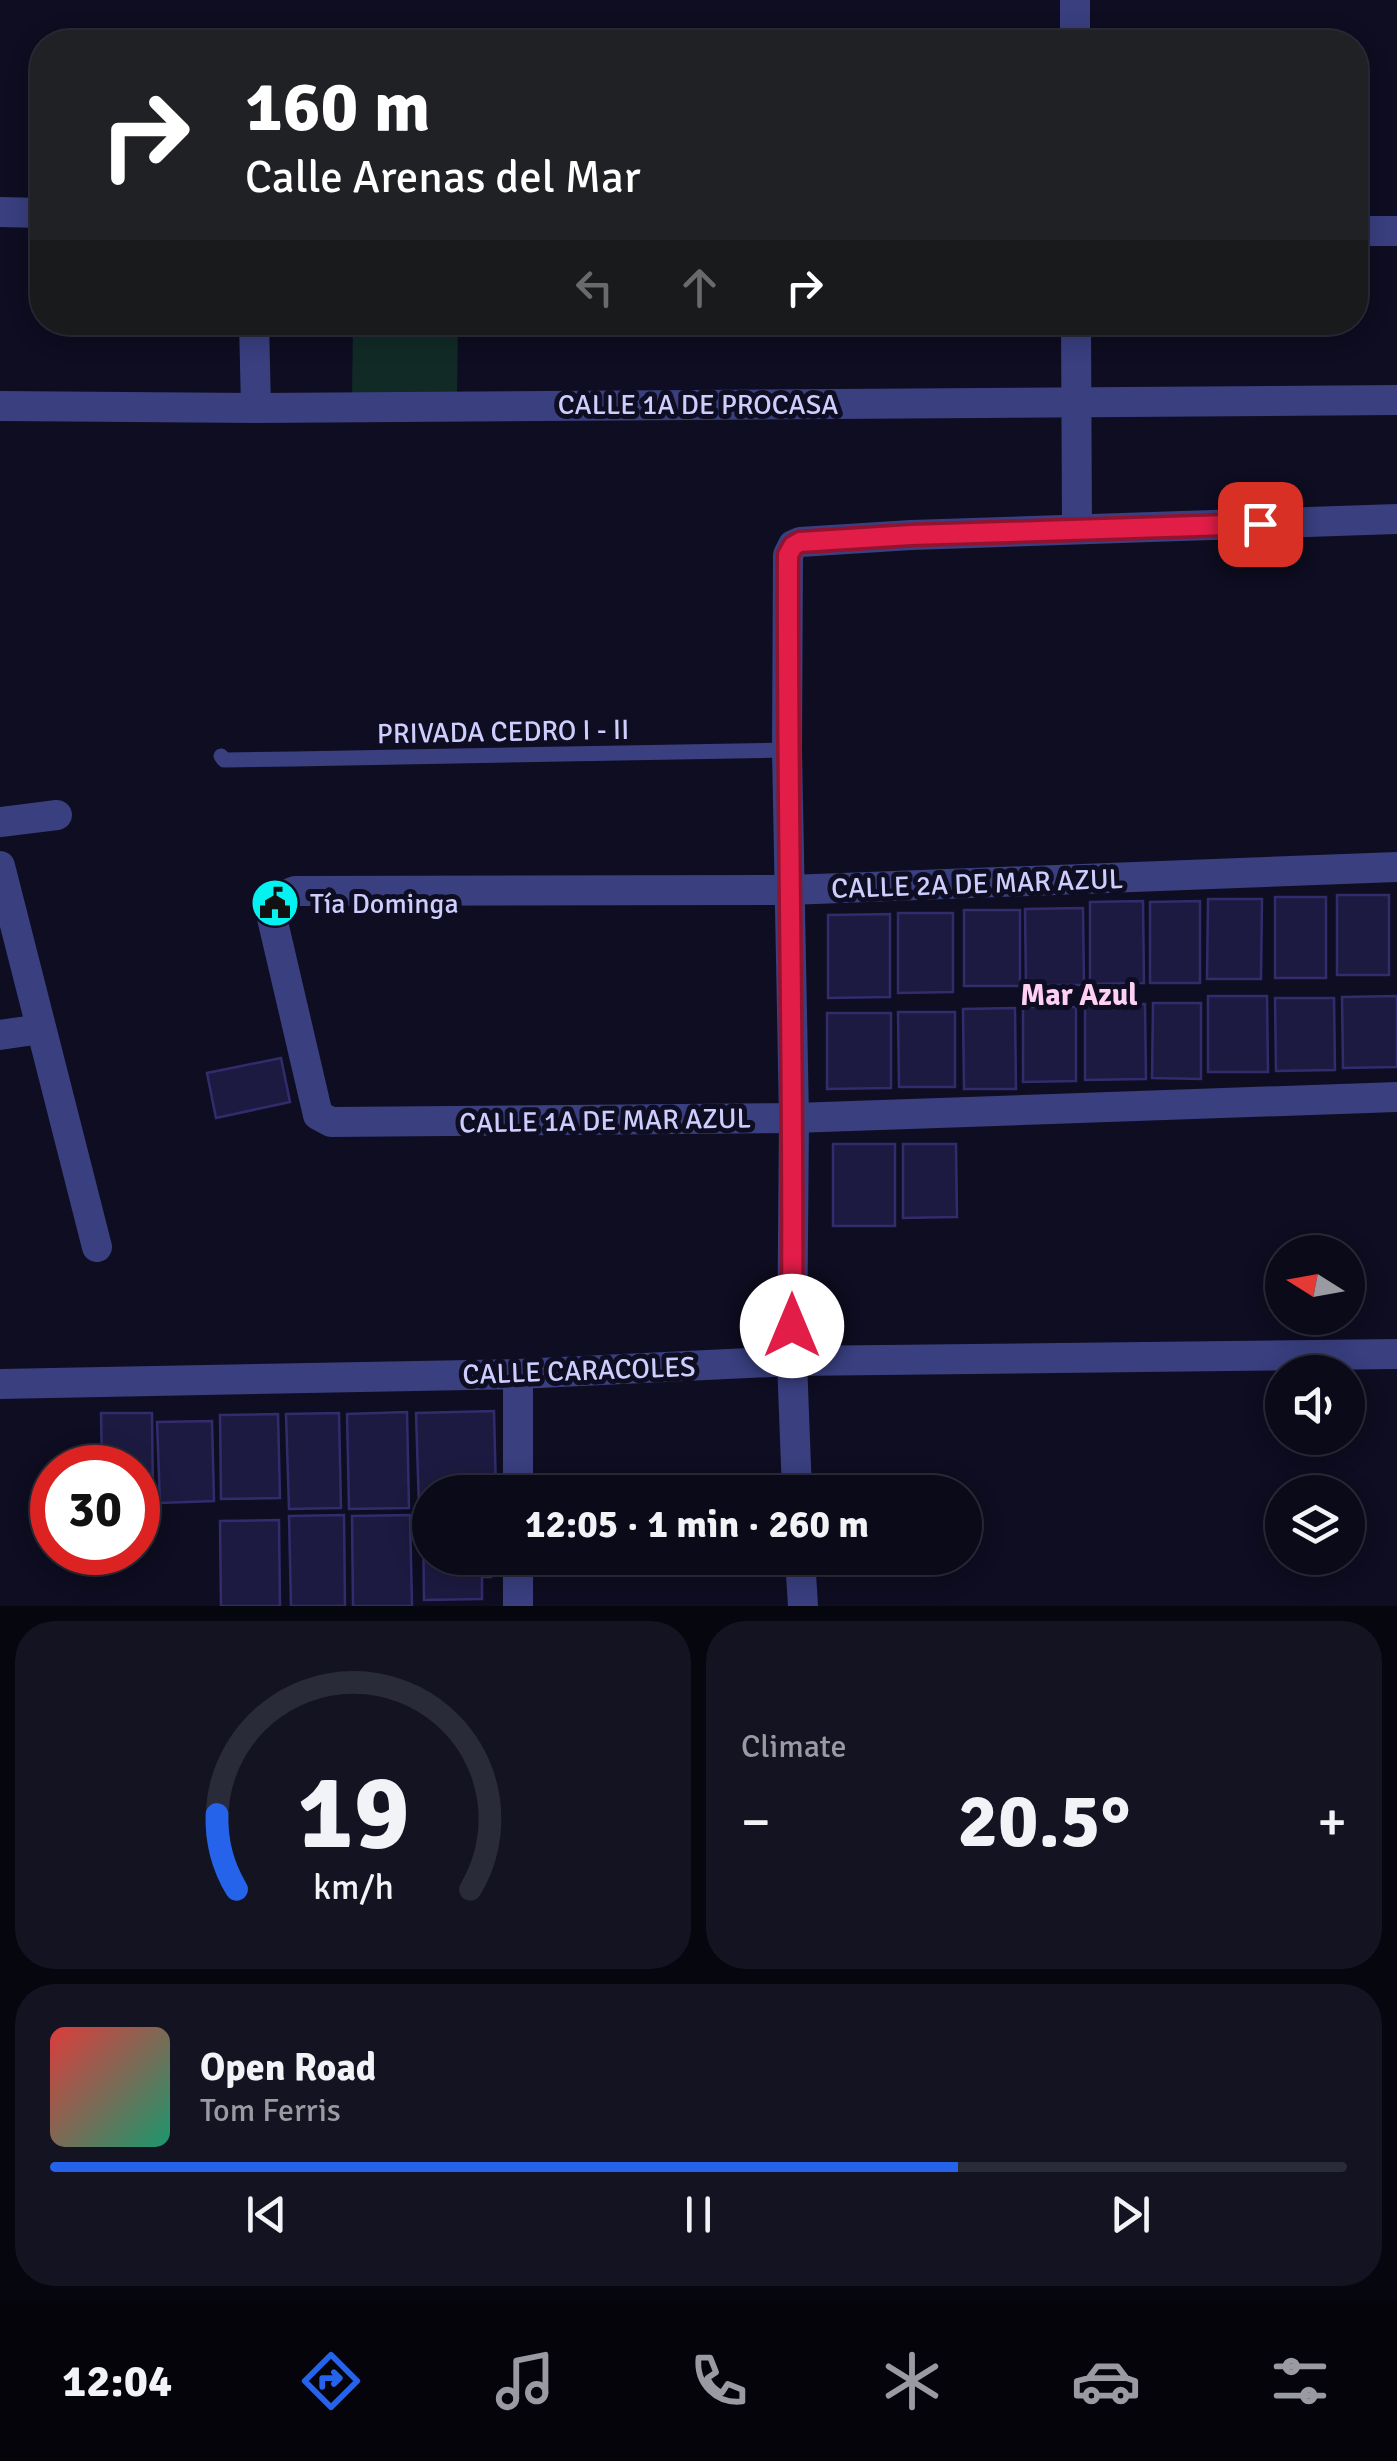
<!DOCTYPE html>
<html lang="en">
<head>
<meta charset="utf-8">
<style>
  :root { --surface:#0a0a19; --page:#131322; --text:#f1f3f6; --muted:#999aa2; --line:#2a2b38; --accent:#2563eb }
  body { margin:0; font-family:Signika,sans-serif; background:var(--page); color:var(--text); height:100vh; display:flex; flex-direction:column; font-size:38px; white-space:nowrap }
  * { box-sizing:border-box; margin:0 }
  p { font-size:32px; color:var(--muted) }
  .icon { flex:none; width:55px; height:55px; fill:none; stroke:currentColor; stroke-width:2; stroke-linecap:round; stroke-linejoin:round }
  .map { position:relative; height:1606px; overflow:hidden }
  .details { display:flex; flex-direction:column; gap:15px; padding:15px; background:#06060e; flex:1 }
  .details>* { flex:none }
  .banner { position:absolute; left:30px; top:30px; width:1338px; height:305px; border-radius:40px; box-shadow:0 5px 25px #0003,0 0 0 2px var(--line); background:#202124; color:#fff; overflow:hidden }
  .needle { width:65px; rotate:281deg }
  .buttons { position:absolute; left:1265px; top:1235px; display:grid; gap:20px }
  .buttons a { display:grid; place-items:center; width:100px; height:100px; border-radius:50%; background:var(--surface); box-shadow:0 5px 25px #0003,0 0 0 2px var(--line); font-size:50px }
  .speed { position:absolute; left:30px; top:1445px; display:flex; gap:20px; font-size:50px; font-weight:700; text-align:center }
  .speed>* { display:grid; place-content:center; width:130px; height:130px; border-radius:50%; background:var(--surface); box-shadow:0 5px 25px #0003,0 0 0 2px var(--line); line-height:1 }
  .speed .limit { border:15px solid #d22; background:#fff; color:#111 }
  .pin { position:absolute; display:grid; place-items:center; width:85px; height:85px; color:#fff; margin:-42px; border-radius:20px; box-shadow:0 5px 15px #0006 }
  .me { position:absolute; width:110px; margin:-55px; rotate:0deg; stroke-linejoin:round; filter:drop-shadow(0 0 8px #0008) }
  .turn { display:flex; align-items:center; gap:35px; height:210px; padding:0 50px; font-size:45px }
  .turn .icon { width:130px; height:130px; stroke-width:2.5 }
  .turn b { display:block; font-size:70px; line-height:85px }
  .lanes { display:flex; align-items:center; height:95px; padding:0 50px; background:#0003; justify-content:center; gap:50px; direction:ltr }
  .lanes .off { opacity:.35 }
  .big { font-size:75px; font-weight:800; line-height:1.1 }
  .details .tile { flex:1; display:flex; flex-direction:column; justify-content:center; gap:15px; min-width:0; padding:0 35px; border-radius:40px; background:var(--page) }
  .details .dial { align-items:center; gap:0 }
  .dial svg { height:260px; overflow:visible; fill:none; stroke:var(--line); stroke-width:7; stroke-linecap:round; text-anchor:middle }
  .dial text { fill:var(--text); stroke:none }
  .song { display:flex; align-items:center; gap:30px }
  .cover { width:120px; height:120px; border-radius:15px; background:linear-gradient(135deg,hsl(0 70% 55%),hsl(160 70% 35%)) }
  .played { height:10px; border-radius:5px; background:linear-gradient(90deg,var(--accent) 70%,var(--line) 70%) }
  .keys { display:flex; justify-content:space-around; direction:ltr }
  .heat { display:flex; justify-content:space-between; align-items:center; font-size:55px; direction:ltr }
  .details .tiles { flex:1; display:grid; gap:15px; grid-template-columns:1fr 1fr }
  .tile:last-child { grid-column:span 2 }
  .trip { position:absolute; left:412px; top:1475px; width:570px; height:100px; border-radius:50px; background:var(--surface); box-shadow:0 5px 25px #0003,0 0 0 2px var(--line); font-weight:800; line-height:100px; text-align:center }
  .dock { display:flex; height:160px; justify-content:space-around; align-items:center; background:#04040a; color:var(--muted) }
  .dock .icon { width:70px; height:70px }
  .dock .active { color:var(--accent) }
  .dock b { font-size:45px; color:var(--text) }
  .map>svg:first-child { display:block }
  .green { fill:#112a26 }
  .building { fill:#1d1a41; stroke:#322c6d; stroke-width:2.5 }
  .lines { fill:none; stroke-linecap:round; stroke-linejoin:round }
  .lane { stroke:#393f7f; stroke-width:15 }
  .street { stroke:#393f7f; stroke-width:30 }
  .route-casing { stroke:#92132f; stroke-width:25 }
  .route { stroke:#e11d48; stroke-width:18 }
  .labels { text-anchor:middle; stroke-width:10; stroke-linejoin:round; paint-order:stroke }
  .street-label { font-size:28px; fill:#cecefe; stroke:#0e0d21 }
  .poi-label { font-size:28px; fill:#cecefe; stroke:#0e0d21; text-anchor:start }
  .neighbourhood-label { font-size:30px; font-weight:bold; fill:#fed0f2; stroke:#0e0d21 }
</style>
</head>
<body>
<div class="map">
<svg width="1397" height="1606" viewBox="0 0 1397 1606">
  <rect width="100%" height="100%" fill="#0e0d21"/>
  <path class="green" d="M353,323H458L457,399L352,397Z"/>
  <g class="building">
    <rect x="1337" y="895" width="52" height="80"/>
    <rect x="1275" y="897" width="51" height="81"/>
    <path d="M1208,899H1262L1261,979H1207Z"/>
    <path d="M1143,901L1144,983L1090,984V902Z"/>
    <path d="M1200,901V983H1150V902Z"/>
    <path d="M1083,908L1084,985H1026L1025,909Z"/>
    <rect x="964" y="910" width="56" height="76"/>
    <path d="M898,913H953V992L898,993Z"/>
    <path d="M890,914V997L828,998V915Z"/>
    <path d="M1208,996H1267L1268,1072H1208Z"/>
    <path d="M1397,996V1067L1343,1068L1342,997Z"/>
    <path d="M1275,998H1334L1335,1070L1276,1071Z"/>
    <path d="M1153,1003H1201V1079L1152,1078Z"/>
    <path d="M1145,1004L1146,1079L1085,1080V1005Z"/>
    <path d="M1023,1007H1076V1081L1023,1082Z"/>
    <path d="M1015,1008L1016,1089H964L963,1009Z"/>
    <path d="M898,1012H955V1087H899Z"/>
    <path d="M827,1013H891V1088L827,1089Z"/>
    <path d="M281,1058L290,1102L216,1118L207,1073Z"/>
    <rect x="833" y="1144" width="62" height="82"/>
    <path d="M903,1144H956L957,1217L903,1218Z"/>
    <path d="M494,1411L496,1492H430V1508H419L416,1413Z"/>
    <path d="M407,1412L409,1508L349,1509L347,1414Z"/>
    <path d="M101,1413H152L153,1501L138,1502V1468H102Z"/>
    <path d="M339,1413L341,1508L289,1509L286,1414Z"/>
    <path d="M278,1414L280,1498L221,1499L220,1415Z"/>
    <path d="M212,1421L214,1501L160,1503L157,1422Z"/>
    <path d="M344,1515L345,1606H291L289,1516Z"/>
    <path d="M410,1515L412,1606H353L352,1516Z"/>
    <path d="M423,1516H430V1558H491V1577H482V1599L424,1600Z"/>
    <path d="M279,1520L280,1606H221L220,1521Z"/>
  </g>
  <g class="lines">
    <path class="lane" d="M221,756L224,760L294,759L787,750"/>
    <g class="street">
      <path d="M1075,0V42"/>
      <path d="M0,212L42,213"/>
      <path d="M1355,231H1397"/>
      <path d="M254,322L256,408"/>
      <path d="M1076,322L1077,529"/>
      <path d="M0,406L256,408L1397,400"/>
      <path d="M0,822L57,815"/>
      <path d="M0,866L97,1247"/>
      <path d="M1397,867L789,890L295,891C280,896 274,902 272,918L318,1115L331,1122L794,1118L1397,1097"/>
      <path d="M0,1035L41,1029"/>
      <path d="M0,1384L518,1374L792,1361L1397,1354"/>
      <path d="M518,1492V1374"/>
      <path d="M797,1492L792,1361L794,1118L787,750L788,555L793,545L800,542L911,535L1397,519"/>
      <path d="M800,1558L803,1606"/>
      <path d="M518,1606V1558"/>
    </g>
  </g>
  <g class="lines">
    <g class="route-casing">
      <path id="route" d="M792,1326C794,1069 787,812 788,555L793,546L800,542L911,535L1260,524"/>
    </g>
    <use href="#route" class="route"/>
  </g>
  <defs>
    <g id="civic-disc" transform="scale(2.5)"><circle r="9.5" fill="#05f3f0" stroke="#0e0d21"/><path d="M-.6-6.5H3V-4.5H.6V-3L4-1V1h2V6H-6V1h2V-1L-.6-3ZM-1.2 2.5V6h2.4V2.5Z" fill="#111"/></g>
  </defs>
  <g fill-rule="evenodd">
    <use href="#civic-disc" x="275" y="903"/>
  </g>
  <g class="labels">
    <g class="street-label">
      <text x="698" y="414">CALLE 1A DE PROCASA</text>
      <text transform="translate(503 731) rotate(-1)" y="10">PRIVADA CEDRO I - II</text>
      <text transform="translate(977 883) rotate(-2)" y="10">CALLE 2A DE MAR AZUL</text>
      <text transform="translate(605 1120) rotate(-1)" y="10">CALLE 1A DE MAR AZUL</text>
      <text transform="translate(579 1370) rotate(-2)" y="10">CALLE CARACOLES</text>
    </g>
    <g class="poi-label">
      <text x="310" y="913">Tía Dominga</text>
    </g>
    <g class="neighbourhood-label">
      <text x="1079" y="1005">Mar Azul</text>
    </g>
  </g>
</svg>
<div class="buttons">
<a><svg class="needle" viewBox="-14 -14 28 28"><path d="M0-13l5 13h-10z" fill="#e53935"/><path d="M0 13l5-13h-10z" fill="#999aa2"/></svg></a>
<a><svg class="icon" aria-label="sound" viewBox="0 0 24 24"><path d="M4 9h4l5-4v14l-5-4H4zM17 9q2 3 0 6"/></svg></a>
<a><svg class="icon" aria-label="layers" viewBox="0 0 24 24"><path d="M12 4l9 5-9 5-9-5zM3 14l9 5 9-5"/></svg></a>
</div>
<div class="speed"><div class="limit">30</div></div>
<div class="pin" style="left:1260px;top:524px;background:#d93025"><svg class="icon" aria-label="arrive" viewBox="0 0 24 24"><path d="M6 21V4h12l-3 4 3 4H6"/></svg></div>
<svg class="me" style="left:792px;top:1326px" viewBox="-20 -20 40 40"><circle r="19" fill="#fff"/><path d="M0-13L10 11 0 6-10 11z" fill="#e11d48"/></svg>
<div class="trip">12:05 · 1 min · 260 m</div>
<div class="banner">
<div class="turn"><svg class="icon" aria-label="right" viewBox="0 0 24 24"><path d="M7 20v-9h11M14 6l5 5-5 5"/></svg><div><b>160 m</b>Calle Arenas del Mar</div></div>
<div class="lanes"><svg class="icon off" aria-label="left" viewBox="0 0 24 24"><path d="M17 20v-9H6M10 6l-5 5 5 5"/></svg><svg class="icon off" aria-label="ahead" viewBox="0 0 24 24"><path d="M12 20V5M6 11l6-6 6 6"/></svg><svg class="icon" aria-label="right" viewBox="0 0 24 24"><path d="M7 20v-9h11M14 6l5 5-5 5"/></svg></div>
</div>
</div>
<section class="details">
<div class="tiles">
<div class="tile dial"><svg viewBox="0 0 100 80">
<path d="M14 69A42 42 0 1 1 86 69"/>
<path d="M14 69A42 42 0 0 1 8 46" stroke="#2563eb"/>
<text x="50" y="56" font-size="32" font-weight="700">19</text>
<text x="50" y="72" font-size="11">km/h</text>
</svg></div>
<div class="tile"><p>Climate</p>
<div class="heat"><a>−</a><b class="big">20.5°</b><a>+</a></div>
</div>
<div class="tile">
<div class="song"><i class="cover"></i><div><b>Open Road</b><p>Tom Ferris</p></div></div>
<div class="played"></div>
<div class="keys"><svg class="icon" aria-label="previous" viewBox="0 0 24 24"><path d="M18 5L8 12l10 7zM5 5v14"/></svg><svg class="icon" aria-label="pause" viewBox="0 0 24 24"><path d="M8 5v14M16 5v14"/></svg><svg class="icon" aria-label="next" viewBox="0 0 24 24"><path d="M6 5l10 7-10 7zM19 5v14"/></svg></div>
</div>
</div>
</section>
<nav class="dock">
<b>12:04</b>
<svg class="icon active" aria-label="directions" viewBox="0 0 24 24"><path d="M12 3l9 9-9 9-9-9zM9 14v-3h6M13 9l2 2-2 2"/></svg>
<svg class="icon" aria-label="music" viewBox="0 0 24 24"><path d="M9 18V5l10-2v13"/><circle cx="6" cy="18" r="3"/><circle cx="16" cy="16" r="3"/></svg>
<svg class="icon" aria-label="phone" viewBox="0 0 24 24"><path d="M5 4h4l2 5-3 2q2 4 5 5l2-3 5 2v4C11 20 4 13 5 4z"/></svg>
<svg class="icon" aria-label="climate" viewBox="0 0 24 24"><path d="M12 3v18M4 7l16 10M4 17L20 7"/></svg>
<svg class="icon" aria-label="car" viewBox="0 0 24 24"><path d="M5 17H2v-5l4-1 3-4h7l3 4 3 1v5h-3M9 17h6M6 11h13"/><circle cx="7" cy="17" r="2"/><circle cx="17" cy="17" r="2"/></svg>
<svg class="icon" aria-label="filters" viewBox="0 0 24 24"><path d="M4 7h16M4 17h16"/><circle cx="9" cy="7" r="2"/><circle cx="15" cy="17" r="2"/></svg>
</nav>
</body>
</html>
